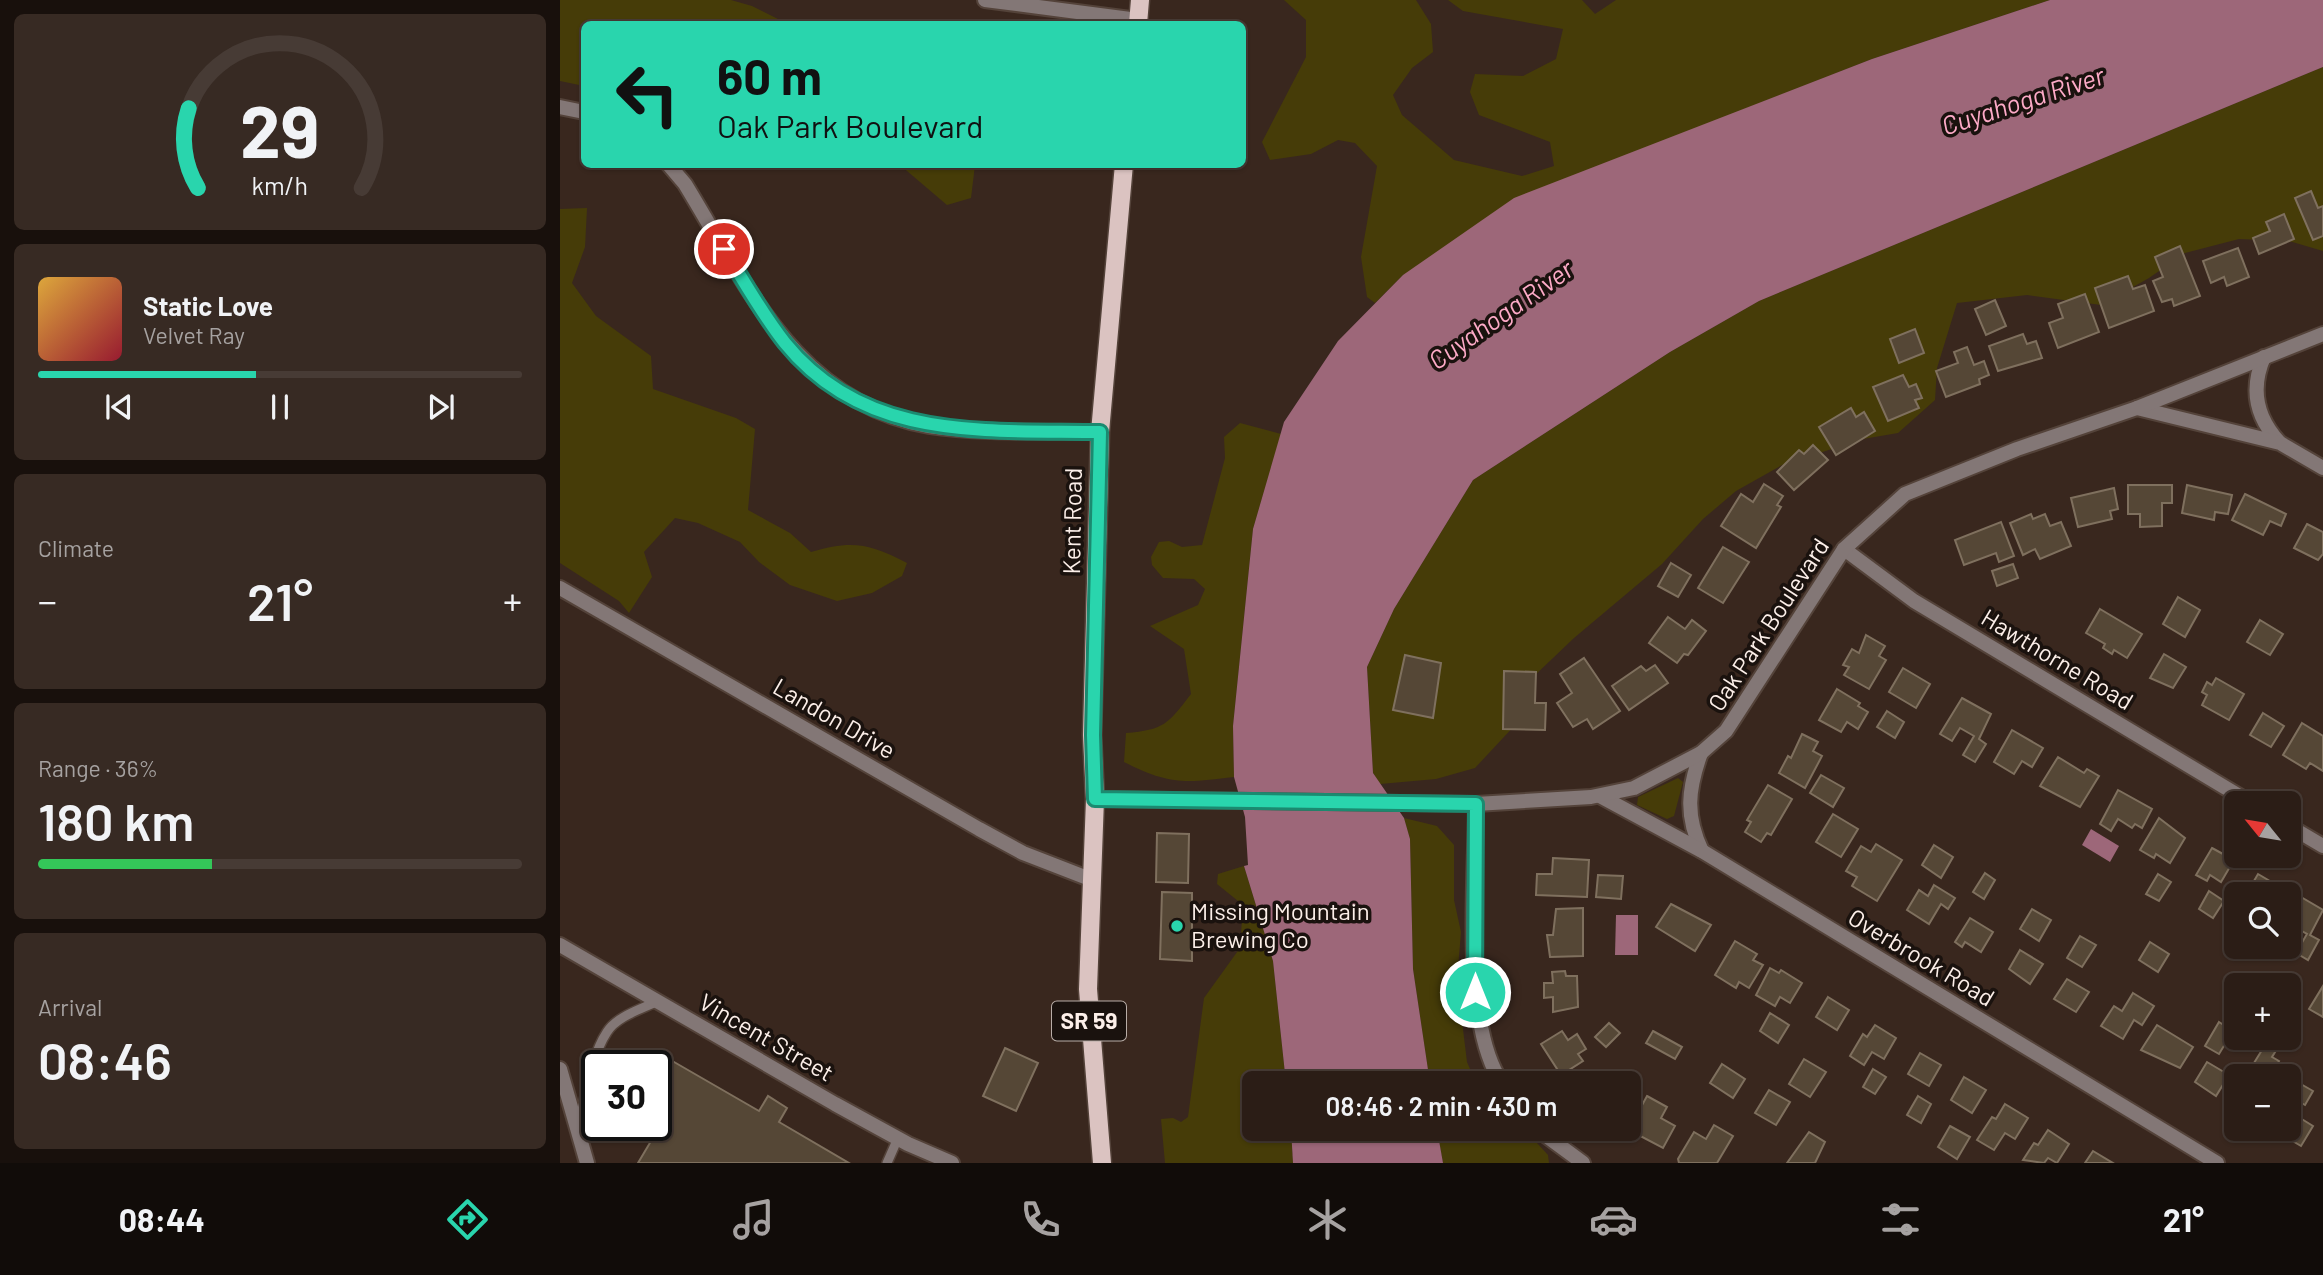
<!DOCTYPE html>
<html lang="en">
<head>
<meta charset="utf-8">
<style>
  :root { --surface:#2b1d16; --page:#372a23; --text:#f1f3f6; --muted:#a6a2a1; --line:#473b35; --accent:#29d5ad }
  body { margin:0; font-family:Barlow,sans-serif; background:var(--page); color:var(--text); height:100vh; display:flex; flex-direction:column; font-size:26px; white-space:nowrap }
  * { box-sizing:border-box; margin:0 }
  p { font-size:23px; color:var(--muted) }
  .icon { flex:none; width:38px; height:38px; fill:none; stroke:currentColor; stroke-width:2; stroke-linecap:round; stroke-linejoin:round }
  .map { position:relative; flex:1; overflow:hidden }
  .drawer { display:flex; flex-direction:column; gap:14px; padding:14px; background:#18100c; width:560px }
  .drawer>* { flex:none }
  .hud { position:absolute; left:21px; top:21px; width:665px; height:147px; border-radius:10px; box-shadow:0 2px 5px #0004,0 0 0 2px var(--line); background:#29d5ad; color:#111; overflow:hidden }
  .needle { width:46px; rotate:300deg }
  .buttons { position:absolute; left:1664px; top:791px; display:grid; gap:14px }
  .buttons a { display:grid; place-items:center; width:77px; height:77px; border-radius:10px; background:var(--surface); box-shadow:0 2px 5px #0004,0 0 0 2px var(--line); font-size:35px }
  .speed { position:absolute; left:21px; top:1050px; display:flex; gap:14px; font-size:35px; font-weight:700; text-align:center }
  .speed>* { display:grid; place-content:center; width:91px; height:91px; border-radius:50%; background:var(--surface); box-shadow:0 2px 5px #0004,0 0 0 2px var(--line); line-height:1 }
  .speed .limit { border:4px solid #111; border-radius:10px; background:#fff; color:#111 }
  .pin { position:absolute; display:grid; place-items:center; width:60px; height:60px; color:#fff; margin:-30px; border:4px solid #fff; border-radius:50%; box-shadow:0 2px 7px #0007 }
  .me { position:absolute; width:77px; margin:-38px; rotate:0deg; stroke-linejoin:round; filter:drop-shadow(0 0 5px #0008) }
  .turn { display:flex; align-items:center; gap:24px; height:147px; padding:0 21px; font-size:32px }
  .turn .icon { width:91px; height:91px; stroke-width:2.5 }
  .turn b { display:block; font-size:49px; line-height:60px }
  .big { font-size:52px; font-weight:600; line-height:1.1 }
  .drawer .tile { flex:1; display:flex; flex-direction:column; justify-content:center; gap:10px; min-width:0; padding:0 24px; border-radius:10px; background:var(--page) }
  .drawer .dial { align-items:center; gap:0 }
  .dial svg { height:182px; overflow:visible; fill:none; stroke:var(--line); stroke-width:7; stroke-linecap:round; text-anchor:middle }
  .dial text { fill:var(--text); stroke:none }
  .song { display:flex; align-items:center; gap:21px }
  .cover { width:84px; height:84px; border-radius:10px; background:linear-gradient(135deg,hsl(40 70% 55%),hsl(350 70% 35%)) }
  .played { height:7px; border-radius:4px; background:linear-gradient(90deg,var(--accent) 45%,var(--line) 45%) }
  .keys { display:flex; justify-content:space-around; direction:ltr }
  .heat { display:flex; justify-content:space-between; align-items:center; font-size:38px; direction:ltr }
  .charge { height:10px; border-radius:5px; background:linear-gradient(90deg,#34c759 36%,var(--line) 0) }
  .trip { position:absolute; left:682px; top:1071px; width:399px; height:70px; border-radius:10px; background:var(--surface); box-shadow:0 2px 5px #0004,0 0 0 2px var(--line); font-weight:600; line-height:70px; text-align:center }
  .tabs { display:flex; height:112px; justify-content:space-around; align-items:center; background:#110c09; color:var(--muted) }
  .tabs .icon { width:49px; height:49px }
  .tabs .on { color:var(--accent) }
  .tabs b { font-size:32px; color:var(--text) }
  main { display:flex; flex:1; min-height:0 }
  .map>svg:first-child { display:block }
  .green { fill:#463c08 }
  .water { fill:#9d6779 }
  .building { fill:#554736; stroke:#7f705e; stroke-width:2 }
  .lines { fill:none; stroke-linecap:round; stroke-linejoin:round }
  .service-casing { stroke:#54433a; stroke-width:12 }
  .minor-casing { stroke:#54433a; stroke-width:18 }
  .primary-casing { stroke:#54433a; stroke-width:21 }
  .service { stroke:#837776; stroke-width:9 }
  .minor { stroke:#837776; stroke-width:14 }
  .primary { stroke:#dbc3c1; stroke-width:18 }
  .route-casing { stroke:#1b8a70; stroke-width:18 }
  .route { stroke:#29d5ad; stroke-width:12 }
  .poi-dot { fill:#29d5ad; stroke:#1a120e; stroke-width:2.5 }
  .labels { text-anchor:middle; stroke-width:7; stroke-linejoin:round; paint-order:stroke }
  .shield { fill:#1a120e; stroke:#b8ada7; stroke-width:2 }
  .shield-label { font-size:23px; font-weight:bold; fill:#fcefe9 }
  .street-label { font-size:24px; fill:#fcefe9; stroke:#1a120e }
  .poi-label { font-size:24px; fill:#fcefe9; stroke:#1a120e; text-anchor:start }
  .water-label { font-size:26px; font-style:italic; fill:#fdaac7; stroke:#1a120e }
</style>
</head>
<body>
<main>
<section class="drawer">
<div class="tile dial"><svg viewBox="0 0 100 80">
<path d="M14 69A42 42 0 1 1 86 69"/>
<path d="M14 69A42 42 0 0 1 10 34" stroke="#29d5ad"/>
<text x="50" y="56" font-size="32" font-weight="700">29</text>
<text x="50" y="72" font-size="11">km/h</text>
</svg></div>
<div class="tile">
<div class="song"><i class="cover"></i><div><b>Static Love</b><p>Velvet Ray</p></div></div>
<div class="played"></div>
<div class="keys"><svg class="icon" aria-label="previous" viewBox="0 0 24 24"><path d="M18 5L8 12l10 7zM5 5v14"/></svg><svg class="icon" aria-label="pause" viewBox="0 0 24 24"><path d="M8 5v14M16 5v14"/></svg><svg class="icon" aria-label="next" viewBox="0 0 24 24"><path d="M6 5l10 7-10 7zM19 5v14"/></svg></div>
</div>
<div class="tile"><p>Climate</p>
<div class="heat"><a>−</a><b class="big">21°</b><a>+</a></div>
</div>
<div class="tile"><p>Range · 36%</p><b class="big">180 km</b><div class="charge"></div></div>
<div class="tile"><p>Arrival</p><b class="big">08:46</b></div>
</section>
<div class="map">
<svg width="1763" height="1163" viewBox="0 0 1763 1163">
  <rect width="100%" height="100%" fill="#39271e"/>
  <g class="green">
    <path d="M0,0H171L192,6L228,24H24V86L0,81Z"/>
    <path d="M724,0H856L871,24L873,52L852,68L833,95L842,115L894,160L962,176L994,166L990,142L919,115L910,92L915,74L963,76L996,59L1003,29L903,11L888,0H1022L1035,14L1056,0H1490L1312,59L1106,140L843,275L815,303L807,297L801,257L817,166L795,143L778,140L751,154L710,160L702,142L746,57V20Z"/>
    <path d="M1763,67V251L1729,241L1679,239L1625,253L1589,278L1541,305L1467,295L1397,303L1377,368L1375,400L1338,433L1303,439L1222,465L1176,491L1143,519L1102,564L1014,638L971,679L957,723L915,768L876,779L820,784L813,773L807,667L834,609L913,480L1110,352L1199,301Z"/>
    <path d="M340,165H415L411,198L387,205Z"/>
    <path d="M27,208L25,247L12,283L36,316L91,356L93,389L176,418L195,429L188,510L230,533L251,552C291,540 309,543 347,563L342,576L312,593L277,601L230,585L199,562L180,542L138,523L115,518L84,552L92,577L69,613L59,601L0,563V209Z"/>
    <path d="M680,423L721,434L693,529L673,726L674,777C625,783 609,785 564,762L566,733C604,730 608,724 631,694L624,649L590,626L638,605L645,589L634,579L603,578L592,565L591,557L599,542L609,541L622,547L642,545L665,458L664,437Z"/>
    <path d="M1118,778L1123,782L1114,816L1107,819L1077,805L1078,797Z"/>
    <path d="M844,818L877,826L894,845V900L901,932L897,980L907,1062L916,1083H870L853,969L850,839Z"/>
    <path d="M684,866L713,961L726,1083H695V1129H731L733,1163H605L601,1119L613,1118L621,1122L628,1117L644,998L680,948L683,905L657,884L658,874Z"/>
    <path d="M877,1129H964L988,1155L989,1163H883Z"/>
  </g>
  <g class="water">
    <path d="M1490,0H1763V67L1199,301L1110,352L913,480L834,609L807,667L813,773L844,818L850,839L853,969L870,1083H726L713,961L684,866L688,865L685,817L674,777L673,726L693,529L724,422L778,341L843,275L954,198L1312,59Z"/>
    <path d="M1531,829L1559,846L1550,862L1522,845Z"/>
    <path d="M1056,915H1078V955H1055Z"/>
    <path d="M731,1129H877L883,1163H733Z"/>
  </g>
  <g class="building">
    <path d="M1751,191L1758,208L1763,206V236L1753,240L1735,198Z"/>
    <path d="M1724,214L1734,239L1699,254L1693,238L1710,231L1706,222Z"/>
    <path d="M1620,246L1640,296L1614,306L1612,299L1602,302L1593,281L1603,277L1595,257Z"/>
    <path d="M1678,248L1689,277L1667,286L1664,277L1651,283L1643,261Z"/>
    <path d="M1568,276L1573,289L1585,285L1594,311L1549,328L1535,288Z"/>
    <path d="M1525,294L1539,332L1498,348L1489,323L1503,318L1498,304Z"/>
    <path d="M1435,300L1446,326L1426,335L1415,309Z"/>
    <path d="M1355,329L1364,353L1339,363L1330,339Z"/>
    <path d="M1463,334L1467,344L1476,341L1482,358L1438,371L1429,346Z"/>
    <path d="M1407,347L1414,365L1424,361L1429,375L1419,379L1420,384L1386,397L1376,371L1398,363L1394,352Z"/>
    <path d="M1343,375L1349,387L1356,384L1362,398L1355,400L1359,408L1328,421L1313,387Z"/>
    <path d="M1291,408L1296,417L1304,412L1315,431L1276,455L1259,427Z"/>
    <path d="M1253,445L1268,460L1234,490L1217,472L1239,450L1244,454Z"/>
    <path d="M1204,484L1223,496L1217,505L1221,507L1196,548L1161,526L1181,494L1193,502Z"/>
    <path d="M1568,485H1612V503H1602V526L1580,527V514H1568Z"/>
    <path d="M1627,485L1672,495L1668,514L1655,512L1654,520L1622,513Z"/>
    <path d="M1554,488L1558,509L1550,511L1552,519L1518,527L1511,498Z"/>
    <path d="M1685,494L1726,514L1721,526L1710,521L1703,535L1672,520Z"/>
    <path d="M1471,514L1473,519L1485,514L1490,526L1501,522L1511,546L1480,559L1475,549L1463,555L1450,523Z"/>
    <path d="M1441,522L1454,556L1439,562L1436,553L1404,565L1395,540Z"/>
    <path d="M1747,524L1763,532V554L1758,560L1734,548Z"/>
    <path d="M1163,547L1189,562L1163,603L1138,588Z"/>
    <path d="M1111,563L1131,575L1118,597L1098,586Z"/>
    <path d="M1453,564L1458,578L1437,586L1432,571Z"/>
    <path d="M1618,597L1640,610L1625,637L1603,624Z"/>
    <path d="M1540,609L1582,634L1567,658L1554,650L1552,654L1543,648L1545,644L1526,633Z"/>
    <path d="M1108,617L1125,629L1132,620L1146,631L1128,655L1124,654L1117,663L1089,643Z"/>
    <path d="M1700,620L1723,634L1710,655L1687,642Z"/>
    <path d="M1306,635L1325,646L1319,656L1326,660L1309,689L1284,675L1289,667L1283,665L1292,649L1299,653Z"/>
    <path d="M1604,654L1626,667L1613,688L1590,678Z"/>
    <path d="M845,655L881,663L873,718L833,710Z"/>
    <path d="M1024,658L1060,711L1033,729L1027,719L1013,727L997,703L1012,693L1000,674Z"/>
    <path d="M1095,665L1108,683L1069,710L1052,686L1081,666L1086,671Z"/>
    <path d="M1343,668L1370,684L1356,708L1329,692Z"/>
    <path d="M944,671L976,672L975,703H986L985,730L943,729Z"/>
    <path d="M1656,678L1684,694L1669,720L1642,705L1647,695L1642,692L1647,682L1652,685Z"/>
    <path d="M1277,689L1300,703L1298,706L1308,712L1298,729L1287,722L1281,732L1259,720Z"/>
    <path d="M1402,698L1431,714L1419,739L1426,744L1415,762L1403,755L1414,736L1400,728L1392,741L1380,734Z"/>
    <path d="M1327,711L1344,722L1335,738L1317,727Z"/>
    <path d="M1703,713L1724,726L1711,747L1690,735Z"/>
    <path d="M1742,723L1763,736V771L1750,763L1746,769L1723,755Z"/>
    <path d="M1452,730L1483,748L1472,767L1462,761L1454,774L1434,762Z"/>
    <path d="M1242,734L1258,742L1253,751L1262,756L1245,788L1219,773L1228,756L1231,758Z"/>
    <path d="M1498,757L1524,773L1527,769L1539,776L1520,807L1480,786Z"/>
    <path d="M1261,775L1284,788L1273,807L1250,793Z"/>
    <path d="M1208,785L1232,799L1211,835L1207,833L1201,842L1185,832L1191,822L1187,820Z"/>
    <path d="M1558,790L1592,809L1582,828L1575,824L1572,828L1558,819L1551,831L1540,824Z"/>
    <path d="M1273,814L1298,829L1281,857L1256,842Z"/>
    <path d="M1599,818L1625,838L1610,863L1596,854L1594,858L1580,850Z"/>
    <path d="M597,833L629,834L628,883L596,882Z"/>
    <path d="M1316,844L1342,860L1317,901L1292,886L1297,877L1286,871L1301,846L1311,852Z"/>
    <path d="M1374,845L1393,857L1381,878L1362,865Z"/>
    <path d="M1652,848L1674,860L1661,882L1650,875L1647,881L1636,875Z"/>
    <path d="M993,858L1029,860L1027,897L976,895L977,874H992Z"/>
    <path d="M1425,873L1435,880L1424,899L1413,892Z"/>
    <path d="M1598,874L1611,882L1599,901L1586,894Z"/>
    <path d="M1698,874L1720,887L1715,894H1678L1681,890L1687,893Z"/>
    <path d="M1038,875L1063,876L1061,899L1036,897Z"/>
    <path d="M1374,885L1395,898L1388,909L1381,904L1369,924L1347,910L1359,890L1368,896Z"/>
    <path d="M1649,891L1664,901L1653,918L1639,909Z"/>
    <path d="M602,892L632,893V961L600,959Z"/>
    <path d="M1741,897L1763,910L1750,935L1759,940L1748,960L1736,953L1747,934L1729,924V918Z"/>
    <path d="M1111,904L1151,925L1135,951L1096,927Z"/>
    <path d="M1023,908V956L990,957L987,935H993L996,909Z"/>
    <path d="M1472,909L1491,920L1479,941L1460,929Z"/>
    <path d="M1410,918L1433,932L1421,952L1405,942L1402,947L1395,942Z"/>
    <path d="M1520,936L1536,945L1522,967L1507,958Z"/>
    <path d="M1175,941L1197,954L1193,960L1203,965L1189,988L1179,982L1176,988L1155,975Z"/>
    <path d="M1590,942L1609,954L1598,972L1579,960Z"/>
    <path d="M1460,950L1483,964L1470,984L1449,969Z"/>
    <path d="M1210,968L1219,973L1221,970L1242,983L1230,1003L1220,997L1215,1006L1196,995Z"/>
    <path d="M1005,971L1006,976H1017L1018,1007L993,1012V997L984,998V983H993L992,972Z"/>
    <path d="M1507,979L1529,992L1516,1012L1494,999Z"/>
    <path d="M1763,986V1017L1749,1009Z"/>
    <path d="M1573,993L1594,1006L1582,1025L1574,1020L1563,1039L1541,1026L1554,1006L1562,1011Z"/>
    <path d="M1268,997L1289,1010L1277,1030L1256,1017Z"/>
    <path d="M1210,1013L1229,1025L1218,1043L1200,1031Z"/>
    <path d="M1659,1022L1673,1031L1659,1054L1645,1046Z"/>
    <path d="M1049,1023L1060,1033L1046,1047L1035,1037Z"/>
    <path d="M1315,1025L1336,1038L1324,1059L1312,1052L1304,1065L1290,1056L1303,1034L1307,1037Z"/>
    <path d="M1597,1025L1633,1047L1620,1068L1581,1050Z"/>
    <path d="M1002,1031L1008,1040L1017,1034L1026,1049L1018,1054L1023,1061L1001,1075L981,1044Z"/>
    <path d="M1093,1031L1122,1047L1115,1059L1086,1043Z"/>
    <path d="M1707,1042L1717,1049L1712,1057L1719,1061L1710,1076H1699L1689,1071Z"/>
    <path d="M445,1048L478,1063L456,1111L423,1096Z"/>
    <path d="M95,1051L199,1111L208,1096L227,1108L219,1122L289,1163H78L100,1126L96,1124V1066H86Z"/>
    <path d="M1360,1053L1381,1065L1369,1086L1348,1074Z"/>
    <path d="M1244,1059L1266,1072L1250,1097L1229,1084Z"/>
    <path d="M1647,1062L1669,1075L1656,1096L1635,1082Z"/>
    <path d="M1162,1064L1185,1079L1173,1098L1150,1083Z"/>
    <path d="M1313,1069L1326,1077L1315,1094L1303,1087Z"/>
    <path d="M1404,1077L1426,1090L1412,1113L1391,1100Z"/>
    <path d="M1739,1083L1753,1091L1745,1105L1731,1097Z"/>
    <path d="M1209,1090L1230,1102L1216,1125L1195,1113Z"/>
    <path d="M1087,1096L1107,1107L1101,1118L1115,1126L1103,1148L1067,1129L1078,1105L1081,1107Z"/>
    <path d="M1358,1096L1371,1104L1361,1123L1347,1115Z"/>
    <path d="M1445,1104L1468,1118L1455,1139L1445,1133L1434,1150L1417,1140L1432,1117L1436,1119Z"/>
    <path d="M1732,1113L1753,1126L1741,1146L1719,1133L1722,1129H1729Z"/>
    <path d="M1154,1125L1173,1136L1157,1163H1119L1118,1159L1134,1132L1146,1139Z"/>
    <path d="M1390,1126L1410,1137L1397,1159L1378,1147Z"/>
    <path d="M1488,1130L1509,1144L1497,1163L1488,1158L1484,1163L1463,1160L1474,1143L1478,1145Z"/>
    <path d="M1249,1132L1265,1142L1255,1163H1227Z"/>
    <path d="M1533,1151L1553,1163H1525Z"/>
  </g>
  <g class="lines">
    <g class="service-casing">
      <g id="service">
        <path d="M18,1127C26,1097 30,1058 47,1032C57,1016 82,1009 98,1001"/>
        <path d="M327,1163L338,1138"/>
      </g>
    </g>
    <g class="minor-casing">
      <g id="minor">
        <path d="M425,0L578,20"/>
        <path d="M0,107L24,112"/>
        <path d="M108,164L125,184C188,287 237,403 369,426C420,434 488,431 540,432"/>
        <path d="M1704,357C1690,389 1696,417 1719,442"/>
        <path d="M1577,408L1720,443L1763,468"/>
        <path d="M1284,549L1354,601L1691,803"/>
        <path d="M0,588L419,829L463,853L530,879"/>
        <path d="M1141,753C1128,789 1125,816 1142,851"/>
        <path d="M1040,796L1142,851L1657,1163"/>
        <path d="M535,799L916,804L1031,797L1074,788L1141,753L1166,731L1284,549L1345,494L1457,449L1577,408L1763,334"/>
        <path d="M916,804C916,878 901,1024 942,1083"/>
        <path d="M1729,826L1763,846"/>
        <path d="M0,945L275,1104L348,1144L392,1163"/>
        <path d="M0,1069L27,1163"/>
        <path d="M977,1129L1023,1163"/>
      </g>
    </g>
    <g class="primary-casing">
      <g id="primary">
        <path d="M578,24L580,0"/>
        <path d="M542,1163L528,989L535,799L532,735L540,432L564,164"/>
      </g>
    </g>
    <use href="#service" class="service"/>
    <use href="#minor" class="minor"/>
    <use href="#primary" class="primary"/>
  </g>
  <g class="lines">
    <g class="route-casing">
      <path id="route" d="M164,249C184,281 202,314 225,343C305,442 426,430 540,432L533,735L535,799L916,804L915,992"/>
    </g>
    <use href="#route" class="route"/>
  </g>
  <circle class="poi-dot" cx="617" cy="926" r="7"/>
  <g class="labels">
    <rect class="shield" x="492" y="1001.5" width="74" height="39" rx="5"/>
    <g class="shield-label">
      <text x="529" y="1029">SR 59</text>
    </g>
    <g class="street-label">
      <text transform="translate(513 521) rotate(-89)" y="8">Kent Road</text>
      <text transform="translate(1209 625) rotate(-57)" y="8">Oak Park Boulevard</text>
      <text transform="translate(1497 660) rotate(31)" y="8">Hawthorne Road</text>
      <text transform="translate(274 719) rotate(30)" y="8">Landon Drive</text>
      <text transform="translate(1361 958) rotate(31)" y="8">Overbrook Road</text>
      <text transform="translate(206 1038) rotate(30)" y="8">Vincent Street</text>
    </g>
    <g class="poi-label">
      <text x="631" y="920">Missing Mountain<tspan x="631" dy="28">Brewing Co</tspan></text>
    </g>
    <g class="water-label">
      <text transform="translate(1463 101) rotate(-18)" y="9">Cuyahoga River</text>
      <text transform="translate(941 315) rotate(-35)" y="9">Cuyahoga River</text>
    </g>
  </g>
</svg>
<div class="buttons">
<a><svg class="needle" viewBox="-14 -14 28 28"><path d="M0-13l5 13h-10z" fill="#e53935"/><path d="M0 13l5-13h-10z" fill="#a6a2a1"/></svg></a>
<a><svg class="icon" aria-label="search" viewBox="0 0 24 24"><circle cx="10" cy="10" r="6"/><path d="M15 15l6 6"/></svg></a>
<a>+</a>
<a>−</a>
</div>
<div class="speed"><div class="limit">30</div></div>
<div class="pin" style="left:164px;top:249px;background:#d93025"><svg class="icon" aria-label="arrive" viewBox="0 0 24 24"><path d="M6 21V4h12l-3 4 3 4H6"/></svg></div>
<svg class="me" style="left:915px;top:992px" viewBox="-20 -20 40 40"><circle r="17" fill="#29d5ad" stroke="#fff" stroke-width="3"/><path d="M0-11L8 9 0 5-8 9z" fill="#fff"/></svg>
<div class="trip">08:46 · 2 min · 430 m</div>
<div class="hud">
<div class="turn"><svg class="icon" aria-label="left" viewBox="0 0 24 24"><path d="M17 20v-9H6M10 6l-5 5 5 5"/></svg><div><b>60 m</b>Oak Park Boulevard</div></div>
</div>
</div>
</main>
<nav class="tabs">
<b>08:44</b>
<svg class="icon on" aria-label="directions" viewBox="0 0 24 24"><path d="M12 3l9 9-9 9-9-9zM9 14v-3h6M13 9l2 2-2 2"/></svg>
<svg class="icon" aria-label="music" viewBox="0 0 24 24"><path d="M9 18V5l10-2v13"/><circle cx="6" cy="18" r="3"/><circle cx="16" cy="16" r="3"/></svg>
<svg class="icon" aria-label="phone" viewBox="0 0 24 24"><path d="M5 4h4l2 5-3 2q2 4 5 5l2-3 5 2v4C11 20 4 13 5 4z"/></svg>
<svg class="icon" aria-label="climate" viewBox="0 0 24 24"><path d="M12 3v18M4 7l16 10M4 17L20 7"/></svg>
<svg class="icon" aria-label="car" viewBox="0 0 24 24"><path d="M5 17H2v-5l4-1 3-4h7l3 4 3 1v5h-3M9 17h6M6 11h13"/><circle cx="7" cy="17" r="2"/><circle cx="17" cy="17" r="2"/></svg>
<svg class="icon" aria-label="filters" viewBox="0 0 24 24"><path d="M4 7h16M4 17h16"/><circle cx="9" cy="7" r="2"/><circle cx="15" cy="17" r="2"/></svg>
<b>21°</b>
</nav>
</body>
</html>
